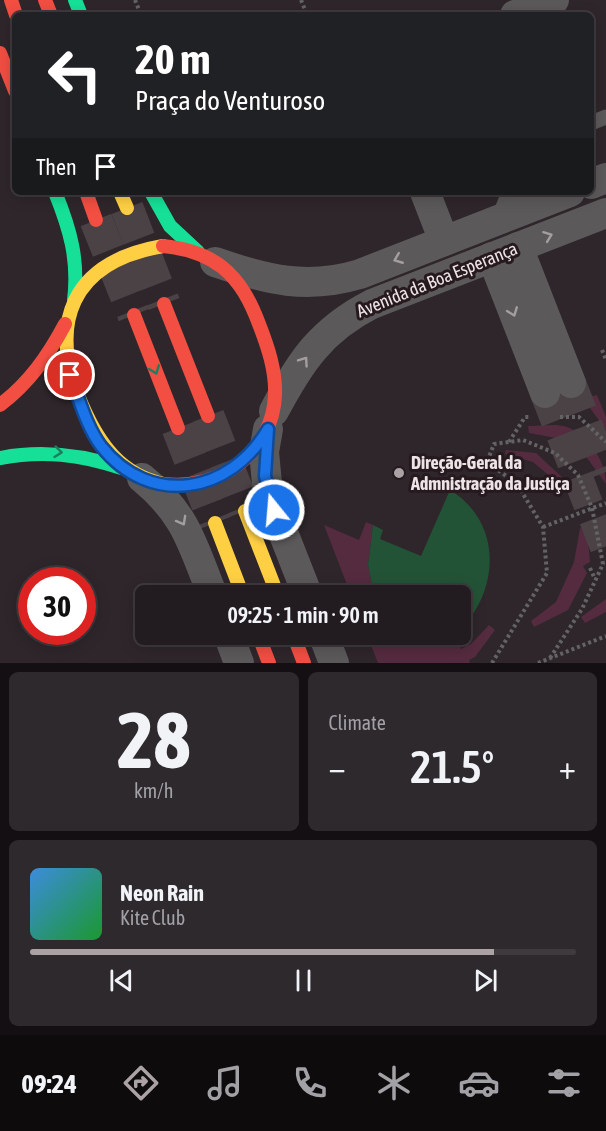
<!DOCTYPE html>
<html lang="en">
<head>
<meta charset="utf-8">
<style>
  :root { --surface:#221c20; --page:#2e292d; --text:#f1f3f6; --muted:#a2a1a5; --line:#3f3a3e; --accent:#aaa2a5 }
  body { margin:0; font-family:"Asap Condensed",sans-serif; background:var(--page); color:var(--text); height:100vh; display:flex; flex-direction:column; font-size:22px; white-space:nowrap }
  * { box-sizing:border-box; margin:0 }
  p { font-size:20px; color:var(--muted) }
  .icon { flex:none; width:33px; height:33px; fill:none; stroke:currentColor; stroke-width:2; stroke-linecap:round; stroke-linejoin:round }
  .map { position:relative; height:663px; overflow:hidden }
  .sheet { display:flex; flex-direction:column; gap:9px; padding:9px; background:#130f12; flex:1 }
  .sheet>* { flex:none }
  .hud { position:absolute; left:12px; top:12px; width:582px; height:183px; border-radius:9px; box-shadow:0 3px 15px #0003,0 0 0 2px var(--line); background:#202124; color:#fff; overflow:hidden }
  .speed { position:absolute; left:18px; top:567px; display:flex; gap:12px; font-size:30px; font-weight:700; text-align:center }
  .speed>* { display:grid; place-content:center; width:78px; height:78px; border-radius:50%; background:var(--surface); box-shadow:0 3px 15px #0003,0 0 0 2px var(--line); line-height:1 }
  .speed .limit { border:9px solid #d22; background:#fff; color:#111 }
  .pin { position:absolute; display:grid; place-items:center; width:51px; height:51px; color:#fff; margin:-26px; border:3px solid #fff; border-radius:50%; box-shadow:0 2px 6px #0007 }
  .me { position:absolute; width:66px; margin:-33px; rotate:343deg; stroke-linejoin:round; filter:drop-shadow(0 0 4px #0008) }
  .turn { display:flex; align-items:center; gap:21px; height:126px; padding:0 24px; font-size:27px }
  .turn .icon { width:78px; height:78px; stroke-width:2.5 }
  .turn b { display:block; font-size:42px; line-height:51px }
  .then { display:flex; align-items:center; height:57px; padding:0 24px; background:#0003; gap:12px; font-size:22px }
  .big { font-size:45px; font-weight:600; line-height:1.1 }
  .sheet .tile { flex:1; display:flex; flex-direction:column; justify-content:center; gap:9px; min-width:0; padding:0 21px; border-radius:9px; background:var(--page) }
  .sheet .dial { align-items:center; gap:0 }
  .dial b { font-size:78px; line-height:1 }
  .song { display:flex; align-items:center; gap:18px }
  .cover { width:72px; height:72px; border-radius:9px; background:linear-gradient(135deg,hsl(210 70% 55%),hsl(130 70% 35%)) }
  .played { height:6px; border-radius:3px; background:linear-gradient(90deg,var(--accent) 85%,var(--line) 85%) }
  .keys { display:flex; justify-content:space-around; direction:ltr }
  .heat { display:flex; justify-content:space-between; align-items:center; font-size:33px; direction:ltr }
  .sheet .tiles { flex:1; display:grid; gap:9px; grid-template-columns:1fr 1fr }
  .tile:last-child { grid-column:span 2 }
  .trip { position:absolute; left:135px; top:585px; width:336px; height:60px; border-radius:9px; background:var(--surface); box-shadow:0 3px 15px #0003,0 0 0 2px var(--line); font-weight:600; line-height:60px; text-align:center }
  .menu { display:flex; height:96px; justify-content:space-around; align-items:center; background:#0e0b0d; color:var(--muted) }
  .menu .icon { width:42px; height:42px }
  .menu .active { color:var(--accent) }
  .menu b { font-size:27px; color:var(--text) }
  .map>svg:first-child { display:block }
  .green { fill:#552b3f }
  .water { fill:#235336 }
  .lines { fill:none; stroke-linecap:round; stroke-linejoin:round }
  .street-tunnel { stroke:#4b4246; stroke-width:30; stroke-dasharray:30 15; stroke-linecap:butt }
  .secondary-tunnel { stroke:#4b4246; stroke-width:33; stroke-dasharray:33 16; stroke-linecap:butt }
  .path { stroke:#646364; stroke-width:4; stroke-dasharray:3 3; stroke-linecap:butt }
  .lane { stroke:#5b5959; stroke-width:15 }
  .street { stroke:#5b5959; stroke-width:30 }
  .fast { stroke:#16e098; stroke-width:14 }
  .slow { stroke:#ffcf43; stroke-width:14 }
  .jam { stroke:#f24e42; stroke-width:14 }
  .oneway { stroke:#a49ea0 }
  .oneway2 { stroke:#1e7d5c }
  .route-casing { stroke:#114b97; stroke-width:15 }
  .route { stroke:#1a73e8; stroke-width:10 }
  .poi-dot { fill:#aaa2a5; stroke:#271a1f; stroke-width:2 }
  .labels { text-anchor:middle; stroke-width:6; stroke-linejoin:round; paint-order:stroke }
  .street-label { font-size:18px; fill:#ede4e7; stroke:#271a1f }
  .poi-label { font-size:18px; font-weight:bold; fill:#ede4e7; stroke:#271a1f; text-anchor:start }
</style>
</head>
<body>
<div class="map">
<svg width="606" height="663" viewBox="0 0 606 663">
  <rect width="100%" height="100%" fill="#2e262a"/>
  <g class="green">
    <path d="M597,395L606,417V430L590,408L549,409L547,406Z"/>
    <path d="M528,426C539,426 557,423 567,427C589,436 606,461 606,484L585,455L561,439L529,433Z"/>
    <path d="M506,450L536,453L564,479L559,484L533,462L505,454Z"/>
    <path d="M366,522L373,525L368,565L374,595H351L324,525L359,540Z"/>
    <path d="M580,528L587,530L590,562L583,566L587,573L568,610L534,627L531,621L556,602L574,562Z"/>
    <path d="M606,599V612L585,623L581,617Z"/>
    <path d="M489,625L495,630L475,657L469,660L470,663H378L367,635H413L412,640L426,635L433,637L431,645L440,644L455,635L461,649L471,644Z"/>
  </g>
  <g class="water">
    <path d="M450,490C502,522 500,588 461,629L460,596L374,595L368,565L373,525L383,530L380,539L421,556Z"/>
    <path d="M413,635V634L454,635L440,644L431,645L433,637L426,635L422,646L410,644Z"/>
  </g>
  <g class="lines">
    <g class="street-tunnel">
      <path d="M571,383L606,472"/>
      <path d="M545,393L606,550"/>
    </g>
    <g class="secondary-tunnel">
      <path d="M127,208L164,304"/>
      <path d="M96,220L134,315"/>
      <path d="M208,416L245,511"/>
      <path d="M178,428L215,523"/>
    </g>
    <g class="path">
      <path d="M135,0L141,15"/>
      <path d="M301,0L307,15"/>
      <path d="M602,350L606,360"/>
      <path d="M560,417H579L606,442"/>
      <path d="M509,442L525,417H531"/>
      <path d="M543,527L606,503"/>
      <path d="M590,568L595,579"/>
      <path d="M492,663L547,573L543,527L517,484L487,462L494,444L523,440L555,453L578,475L592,508L603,564L582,609L550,658"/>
      <path d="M538,663L606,636"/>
    </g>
    <g class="lane">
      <path d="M591,123L606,117"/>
      <path d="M498,220L509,192"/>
    </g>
    <g class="street">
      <path d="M515,15L554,0"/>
      <path d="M591,184L606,178"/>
      <path d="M425,192L444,241"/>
      <path d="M518,247L571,383"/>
      <path d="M492,257L545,393"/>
      <path d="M215,262C267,280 307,290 360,274L570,192"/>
      <path d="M274,411C300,362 321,330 372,304L606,213"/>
      <path d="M268,429L264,452L268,494L308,596"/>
      <path d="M142,478C187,515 192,544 213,596"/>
      <path d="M228,634L239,663"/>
      <path d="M323,634L334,663"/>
    </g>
    <g class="fast">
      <path d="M75,0L81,15"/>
      <path d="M55,192C70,229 79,260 74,300"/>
      <path d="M151,192L170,226L198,252"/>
      <path d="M0,458C42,450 80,454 121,468"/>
    </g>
    <g class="slow">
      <path d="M120,192L127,208"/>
      <path d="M163,246C71,262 47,323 82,405C99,444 121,475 164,484"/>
      <path d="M245,511L278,596"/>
      <path d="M215,523L243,596"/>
    </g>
    <g class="jam">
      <path d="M11,0L16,15"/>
      <path d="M45,0L51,15"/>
      <path d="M0,53L15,91"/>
      <path d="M86,192L96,220"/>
      <path d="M163,246C185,248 205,254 222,267C241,282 251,303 259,324C268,347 276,371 275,395C273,452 219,491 164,484"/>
      <path d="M164,304L208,416"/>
      <path d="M134,315L178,428"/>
      <path d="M0,405C29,383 48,356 65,324"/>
      <path d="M258,634L269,663"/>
      <path d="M293,634L304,663"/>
    </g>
  </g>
  <defs><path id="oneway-chevron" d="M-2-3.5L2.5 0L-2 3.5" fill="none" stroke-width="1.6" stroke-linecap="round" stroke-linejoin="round" transform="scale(1.5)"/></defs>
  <g class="oneway">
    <use href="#oneway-chevron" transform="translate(548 236) rotate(-21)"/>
    <use href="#oneway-chevron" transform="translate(398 259) rotate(158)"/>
    <use href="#oneway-chevron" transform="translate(513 312) rotate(69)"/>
    <use href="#oneway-chevron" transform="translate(304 361) rotate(-55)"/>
    <use href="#oneway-chevron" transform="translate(182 521) rotate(61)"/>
  </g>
  <g class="oneway2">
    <use href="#oneway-chevron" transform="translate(155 370) rotate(69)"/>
    <use href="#oneway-chevron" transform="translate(58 452) rotate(6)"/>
  </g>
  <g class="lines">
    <g class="route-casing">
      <path id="route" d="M70,375C79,398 86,426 101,446C150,508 230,494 268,429L265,476L274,510"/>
    </g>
    <use href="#route" class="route"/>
  </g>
  <circle class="poi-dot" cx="399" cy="473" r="6"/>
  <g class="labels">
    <g class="street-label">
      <text transform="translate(437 280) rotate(-22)" y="6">Avenida da Boa Esperança</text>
    </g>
    <g class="poi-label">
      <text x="411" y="469">Direção-Geral da<tspan x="411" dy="21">Admnistração da Justiça</tspan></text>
    </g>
  </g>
</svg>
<div class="speed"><div class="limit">30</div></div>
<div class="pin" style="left:70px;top:375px;background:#d93025"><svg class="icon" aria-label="arrive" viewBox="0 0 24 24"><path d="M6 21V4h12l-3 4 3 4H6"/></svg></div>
<svg class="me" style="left:274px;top:510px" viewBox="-20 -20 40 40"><circle r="17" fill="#1a73e8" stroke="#fff" stroke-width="3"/><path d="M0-11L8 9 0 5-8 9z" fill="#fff"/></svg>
<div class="trip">09:25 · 1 min · 90 m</div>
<div class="hud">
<div class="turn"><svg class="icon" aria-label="left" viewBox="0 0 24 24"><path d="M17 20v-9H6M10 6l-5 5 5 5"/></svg><div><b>20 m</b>Praça do Venturoso</div></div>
<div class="then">Then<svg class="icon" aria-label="arrive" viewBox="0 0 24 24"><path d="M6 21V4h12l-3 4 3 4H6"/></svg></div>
</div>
</div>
<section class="sheet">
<div class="tiles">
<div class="tile dial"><b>28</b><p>km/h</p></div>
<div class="tile"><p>Climate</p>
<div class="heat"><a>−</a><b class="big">21.5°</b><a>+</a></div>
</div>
<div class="tile">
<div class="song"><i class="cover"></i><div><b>Neon Rain</b><p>Kite Club</p></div></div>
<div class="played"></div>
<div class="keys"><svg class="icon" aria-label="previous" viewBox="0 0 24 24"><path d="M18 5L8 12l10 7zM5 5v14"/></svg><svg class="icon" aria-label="pause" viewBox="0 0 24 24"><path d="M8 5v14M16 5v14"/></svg><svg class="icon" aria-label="next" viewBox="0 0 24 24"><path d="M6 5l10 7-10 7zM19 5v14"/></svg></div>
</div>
</div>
</section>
<nav class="menu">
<b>09:24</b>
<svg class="icon active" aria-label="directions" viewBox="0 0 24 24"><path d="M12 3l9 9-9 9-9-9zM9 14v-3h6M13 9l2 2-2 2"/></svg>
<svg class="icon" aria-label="music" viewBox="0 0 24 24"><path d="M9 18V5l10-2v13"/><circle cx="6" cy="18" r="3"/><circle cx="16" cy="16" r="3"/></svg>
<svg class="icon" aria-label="phone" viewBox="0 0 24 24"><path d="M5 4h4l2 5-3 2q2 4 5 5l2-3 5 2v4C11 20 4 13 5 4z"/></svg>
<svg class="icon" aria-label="climate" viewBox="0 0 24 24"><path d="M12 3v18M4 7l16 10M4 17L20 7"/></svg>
<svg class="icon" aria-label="car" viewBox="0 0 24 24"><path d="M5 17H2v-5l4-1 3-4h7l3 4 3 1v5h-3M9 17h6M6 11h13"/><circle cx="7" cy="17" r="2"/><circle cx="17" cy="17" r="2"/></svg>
<svg class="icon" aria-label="filters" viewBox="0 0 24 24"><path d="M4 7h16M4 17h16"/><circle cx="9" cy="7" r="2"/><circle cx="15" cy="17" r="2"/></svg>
</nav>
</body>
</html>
